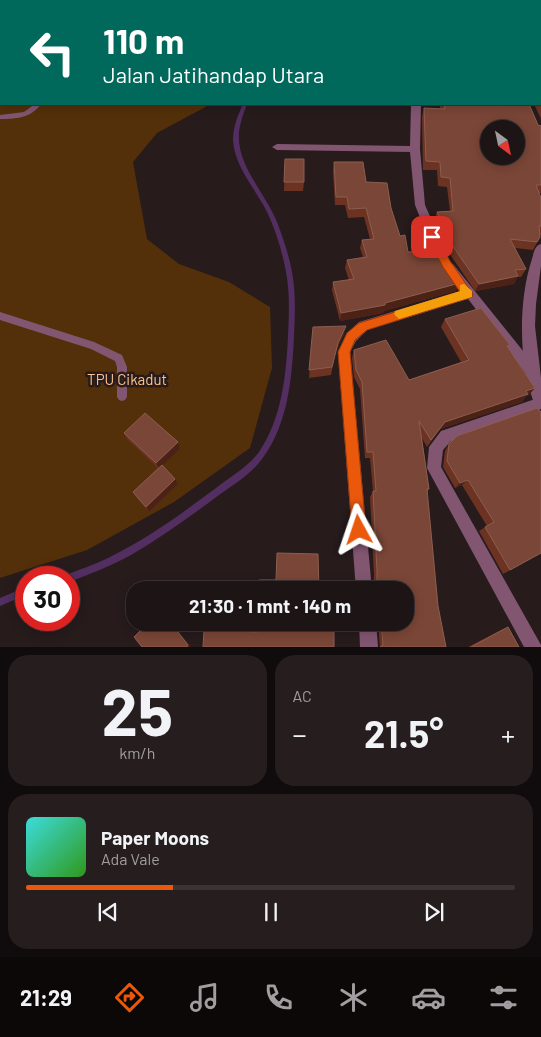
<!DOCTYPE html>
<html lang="id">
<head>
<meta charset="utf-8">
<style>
  :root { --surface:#1d1415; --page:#251d1e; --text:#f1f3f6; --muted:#a09ea0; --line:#3b3334; --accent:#ea580c }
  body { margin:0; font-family:Barlow,sans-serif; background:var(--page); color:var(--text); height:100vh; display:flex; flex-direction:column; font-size:19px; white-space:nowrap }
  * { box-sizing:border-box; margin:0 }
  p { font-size:16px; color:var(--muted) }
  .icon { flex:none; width:28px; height:28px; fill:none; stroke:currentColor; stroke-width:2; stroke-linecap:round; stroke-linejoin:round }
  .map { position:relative; height:647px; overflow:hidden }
  .drawer { display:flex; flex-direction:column; gap:8px; padding:8px; background:#100b0c; flex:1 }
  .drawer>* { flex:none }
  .top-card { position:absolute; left:0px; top:0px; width:541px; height:105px; box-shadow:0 2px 12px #0003,0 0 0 1px var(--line); background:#00695c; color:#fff; overflow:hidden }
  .needle { width:32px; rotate:147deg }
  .buttons { position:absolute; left:480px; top:120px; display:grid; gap:10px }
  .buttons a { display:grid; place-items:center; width:45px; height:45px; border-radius:50%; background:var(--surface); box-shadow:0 2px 12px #0003,0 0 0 1px var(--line); font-size:25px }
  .speed { position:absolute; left:15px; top:566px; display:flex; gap:10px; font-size:25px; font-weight:700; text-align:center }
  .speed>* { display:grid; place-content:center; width:65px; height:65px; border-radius:50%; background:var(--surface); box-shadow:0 2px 12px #0003,0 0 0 1px var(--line); line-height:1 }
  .speed .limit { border:8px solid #d22; background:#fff; color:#111 }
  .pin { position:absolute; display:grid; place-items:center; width:42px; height:42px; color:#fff; margin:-21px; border-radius:10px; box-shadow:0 2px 8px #0006 }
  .me { position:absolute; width:55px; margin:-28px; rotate:355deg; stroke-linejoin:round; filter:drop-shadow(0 0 4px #0008) }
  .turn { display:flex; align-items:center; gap:18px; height:105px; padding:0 20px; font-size:22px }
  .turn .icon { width:65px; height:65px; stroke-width:2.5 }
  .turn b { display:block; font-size:35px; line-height:42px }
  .big { font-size:38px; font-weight:700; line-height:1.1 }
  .drawer .card { flex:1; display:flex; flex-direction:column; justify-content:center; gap:8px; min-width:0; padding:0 18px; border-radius:20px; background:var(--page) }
  .drawer .dial { align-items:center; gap:0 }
  .dial b { font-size:65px; line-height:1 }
  .song { display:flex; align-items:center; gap:15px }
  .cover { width:60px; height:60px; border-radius:8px; background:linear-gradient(135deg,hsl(180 70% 55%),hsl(110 70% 35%)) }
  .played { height:5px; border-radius:2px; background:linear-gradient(90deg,var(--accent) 30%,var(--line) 30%) }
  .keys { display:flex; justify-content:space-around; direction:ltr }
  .heat { display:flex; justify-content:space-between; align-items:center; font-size:28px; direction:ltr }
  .drawer .tiles { flex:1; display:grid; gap:8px; grid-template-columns:1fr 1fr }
  .card:last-child { grid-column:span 2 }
  .trip { position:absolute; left:126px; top:581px; width:288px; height:50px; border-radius:20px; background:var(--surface); box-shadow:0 2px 12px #0003,0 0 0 1px var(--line); font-weight:700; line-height:50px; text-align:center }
  .tabs { display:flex; height:80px; justify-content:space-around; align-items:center; background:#0c0808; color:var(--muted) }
  .tabs .icon { width:35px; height:35px }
  .tabs .selected { color:var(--accent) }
  .tabs b { font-size:22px; color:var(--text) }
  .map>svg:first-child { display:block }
  .green { fill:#533009 }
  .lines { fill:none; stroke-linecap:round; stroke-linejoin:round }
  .stream { fill:#532e61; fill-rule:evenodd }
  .service { fill:#825671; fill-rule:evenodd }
  .minor { fill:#825671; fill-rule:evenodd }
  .tertiary { fill:#825671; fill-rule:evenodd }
  .wall { fill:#6d3322 }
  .shaded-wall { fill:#4c2217 }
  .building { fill:#7a4637; stroke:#8c5e51; fill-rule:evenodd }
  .route { fill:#ea580c; stroke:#983908 }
  .slow { fill:#f59e0b }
  .labels { text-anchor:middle; stroke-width:5; stroke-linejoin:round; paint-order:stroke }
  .park-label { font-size:15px; fill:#fec28a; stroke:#271b1c }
</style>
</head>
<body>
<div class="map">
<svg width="541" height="647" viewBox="0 0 541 647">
  <rect width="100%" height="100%" fill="#271b1c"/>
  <path class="green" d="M0,0L192,1H1V104H211L157,133L133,162L147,239L179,264L229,282L270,307L272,368L250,448L174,502L87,550L0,578Z"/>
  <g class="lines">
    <g class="stream">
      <path d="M291,0H295L296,1H292Z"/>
      <path d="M243,104H247C245,110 242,116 241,122C230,160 264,189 277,222C283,238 289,255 292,272C296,293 295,315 294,336C292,378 288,425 262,459C251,474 234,484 219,495C191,516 162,537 131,555C111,566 90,574 69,582V578H65L66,575C80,569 94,565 108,558C147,539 181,514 216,488C230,477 248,467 259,452C282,418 286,376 288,336C289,315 290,293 286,272C283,255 278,238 271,221C261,194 235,171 233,140C233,127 238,115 243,104Z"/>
      <path d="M26,587V595L0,606V598Z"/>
    </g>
    <g class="service">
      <path d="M35,104H41C31,118 16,119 0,119V115L24,112Z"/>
      <path d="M0,312L94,342L122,355L127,367V397L125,400L122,401L119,400L117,397V367L115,361L91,349L0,320Z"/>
    </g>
    <g class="minor">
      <rect x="432" y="0" width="8" height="1"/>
      <path d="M411,104H421L420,149L425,205L445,250L439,254L433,250L415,205L410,152L277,150L272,147L277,144L410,146Z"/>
      <path d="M449,263L453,264L540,372L538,376L533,378L528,376L468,299L367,330L356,341L350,352L372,590H356L338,352L347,333L359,322L461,291L443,267Z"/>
      <path d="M541,397V409L451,441L443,450L441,467L541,645V647H524L427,468L429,447L441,431Z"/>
      <path d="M359,622H376L378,647H360Z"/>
    </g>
    <path class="tertiary" d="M541,244V266L536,304L535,326L541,378V409L536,407C518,368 518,300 532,259C534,253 534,246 541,244Z"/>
  </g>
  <g class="wall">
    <path d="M474,0H541V80H540V1H474Z"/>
    <path d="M540,85H541V119L534,104H540Z"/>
    <path d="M441,104H529L538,125L541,126V193H539L541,198V235H540V237L533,250L515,248L526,269L521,277H517L514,284L475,291L447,250L434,221L437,212L450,211L447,187L438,186L437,170H423L422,117L424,108L440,109V107Z"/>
    <path d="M285,159L304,182L303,191H284Z"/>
    <path d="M334,162L366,182L391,208L400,236L408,252L424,251V241L427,233L456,291L384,311L383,313L340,321L332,290L333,282L349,280L345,268L347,260L363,257L360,248L362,240L370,239L364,217L348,218L345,205H335L333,171Z"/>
    <path d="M445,319L508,347L529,395L526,396L522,402L440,429L427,447L422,438L429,489L427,492L438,606L446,647H380L378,622H405V590H373L374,574L370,497L373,491L370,458H365L360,389L354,377L352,358L354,350L409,380L461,362L441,327Z"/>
    <path d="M313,327L344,334L336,351L331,375L309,378Z"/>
    <path d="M124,433L178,442L180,449L163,465L178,484L149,512L136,497L133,492L158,468L127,439Z"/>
    <path d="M449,444L541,553L503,574L479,531L487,526L462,485L455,488L443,467L445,451Z"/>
    <path d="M508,627L519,647H468L501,630Z"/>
  </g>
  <g class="shaded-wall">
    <path d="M518,276L514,284L475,291L479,284Z"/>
    <path d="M460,283L456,291L384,311L383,313L340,321L341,313L385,303Z"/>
    <path d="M346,326L344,334L336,351L331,375L338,343Z"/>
    <path d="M535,388L529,395L526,396L522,402L440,429L427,447L445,422Z"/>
    <path d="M178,442L180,449L159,469L156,463Z"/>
    <path d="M175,479L178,484L149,512L146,507Z"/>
    <path d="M468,480L462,485L455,488L460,483Z"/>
    <path d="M170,622H171L191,647H187Z"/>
  </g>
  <g class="building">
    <path d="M496,0H541V73H540V1H504Z"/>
    <path d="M540,85H541V102L540,100Z"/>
    <path d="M444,104H529L538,125L541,126V185H536L541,198V226H539L540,237L537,242L510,239L526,269L515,270L518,276L479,284L450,242L437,212L453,211L450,178L441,177L440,162L426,161L424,108L445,109ZM489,129H516V156H489Z"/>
    <path d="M285,159H304V182H284Z"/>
    <path d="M334,162H363L366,182L387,183L391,208L400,236L405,235L408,252L428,251L427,233H429L460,283L385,303V305L341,313L333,282L354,279L347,260L367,257L362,240L374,239L366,208L349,209L347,197H336Z"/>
    <path d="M481,308L510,345L507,346L535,388L526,391L528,394L445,422L431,440L419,421L429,489H427L438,606L446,647H380L383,645L381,622H405V590H375V589L377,587V571L373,491H376L373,452H367L362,382L356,370L354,350L386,340L409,380L469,360L445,319Z"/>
    <path d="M346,326L338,343L332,367L309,370L313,327Z"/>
    <path d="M537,408L541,412V553L510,570L485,527L494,522L468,480L460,483L447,461L449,444L457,436Z"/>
    <path d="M145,413L178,442L156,463L124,433Z"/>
    <path d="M162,465L175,479L146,507L133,492Z"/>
    <path d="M277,553L318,554L319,590H258L259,580H276Z"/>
    <path d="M149,622H170L188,645L187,647H142L134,637Z"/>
    <path d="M257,622H319L320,626L334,627V647H203L204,630L257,632Z"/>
    <path d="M508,627L519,647H471Z"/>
  </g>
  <path class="route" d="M432,233L436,234L450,261L473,294L472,297L367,330L355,340L350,352L366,530L364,536L359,538L354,536L352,530L338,352L347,333L359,323L460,292L443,267L427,237Z"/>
  <path class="slow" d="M464,284L472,291V297L399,319L394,314L395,311L460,291V285Z"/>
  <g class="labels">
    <g class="park-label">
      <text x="127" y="385">TPU Cikadut</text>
    </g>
  </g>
</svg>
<div class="buttons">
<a><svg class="needle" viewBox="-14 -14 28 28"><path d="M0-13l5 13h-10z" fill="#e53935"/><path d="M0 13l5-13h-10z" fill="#a09ea0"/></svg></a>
</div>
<div class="speed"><div class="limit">30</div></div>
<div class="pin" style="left:432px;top:237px;background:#d93025"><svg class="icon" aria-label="arrive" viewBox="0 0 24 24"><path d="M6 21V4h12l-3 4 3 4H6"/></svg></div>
<svg class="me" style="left:359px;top:530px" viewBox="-20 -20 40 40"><path d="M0-17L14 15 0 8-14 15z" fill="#ea580c" stroke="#fff" stroke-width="4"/></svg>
<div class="trip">21:30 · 1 mnt · 140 m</div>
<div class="top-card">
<div class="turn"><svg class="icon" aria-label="left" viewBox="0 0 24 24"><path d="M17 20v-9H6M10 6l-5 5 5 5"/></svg><div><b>110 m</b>Jalan Jatihandap Utara</div></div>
</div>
</div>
<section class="drawer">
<div class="tiles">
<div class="card dial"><b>25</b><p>km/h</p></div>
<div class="card"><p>AC</p>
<div class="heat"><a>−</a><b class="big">21.5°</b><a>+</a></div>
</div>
<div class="card">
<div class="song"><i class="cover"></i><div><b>Paper Moons</b><p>Ada Vale</p></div></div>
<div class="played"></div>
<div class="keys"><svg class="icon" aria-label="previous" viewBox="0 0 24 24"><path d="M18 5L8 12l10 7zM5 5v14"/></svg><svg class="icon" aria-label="pause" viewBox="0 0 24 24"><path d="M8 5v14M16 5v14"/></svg><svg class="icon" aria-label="next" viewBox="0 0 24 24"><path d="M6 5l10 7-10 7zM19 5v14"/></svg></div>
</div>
</div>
</section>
<nav class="tabs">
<b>21:29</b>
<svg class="icon selected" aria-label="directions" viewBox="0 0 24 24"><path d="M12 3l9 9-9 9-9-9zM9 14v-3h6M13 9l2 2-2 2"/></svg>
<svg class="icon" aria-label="music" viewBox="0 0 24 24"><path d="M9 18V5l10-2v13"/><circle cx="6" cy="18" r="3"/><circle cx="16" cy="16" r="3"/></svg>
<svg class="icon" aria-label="phone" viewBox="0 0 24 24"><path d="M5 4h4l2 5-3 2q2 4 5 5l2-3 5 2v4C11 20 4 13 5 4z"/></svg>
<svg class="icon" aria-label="climate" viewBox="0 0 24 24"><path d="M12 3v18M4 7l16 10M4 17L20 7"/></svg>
<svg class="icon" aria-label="car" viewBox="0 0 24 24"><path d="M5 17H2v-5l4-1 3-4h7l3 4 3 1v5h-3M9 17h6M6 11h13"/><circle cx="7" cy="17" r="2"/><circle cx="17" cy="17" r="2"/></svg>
<svg class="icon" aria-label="filters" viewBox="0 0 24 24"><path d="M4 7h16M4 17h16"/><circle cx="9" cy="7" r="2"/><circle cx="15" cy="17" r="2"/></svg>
</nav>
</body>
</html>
